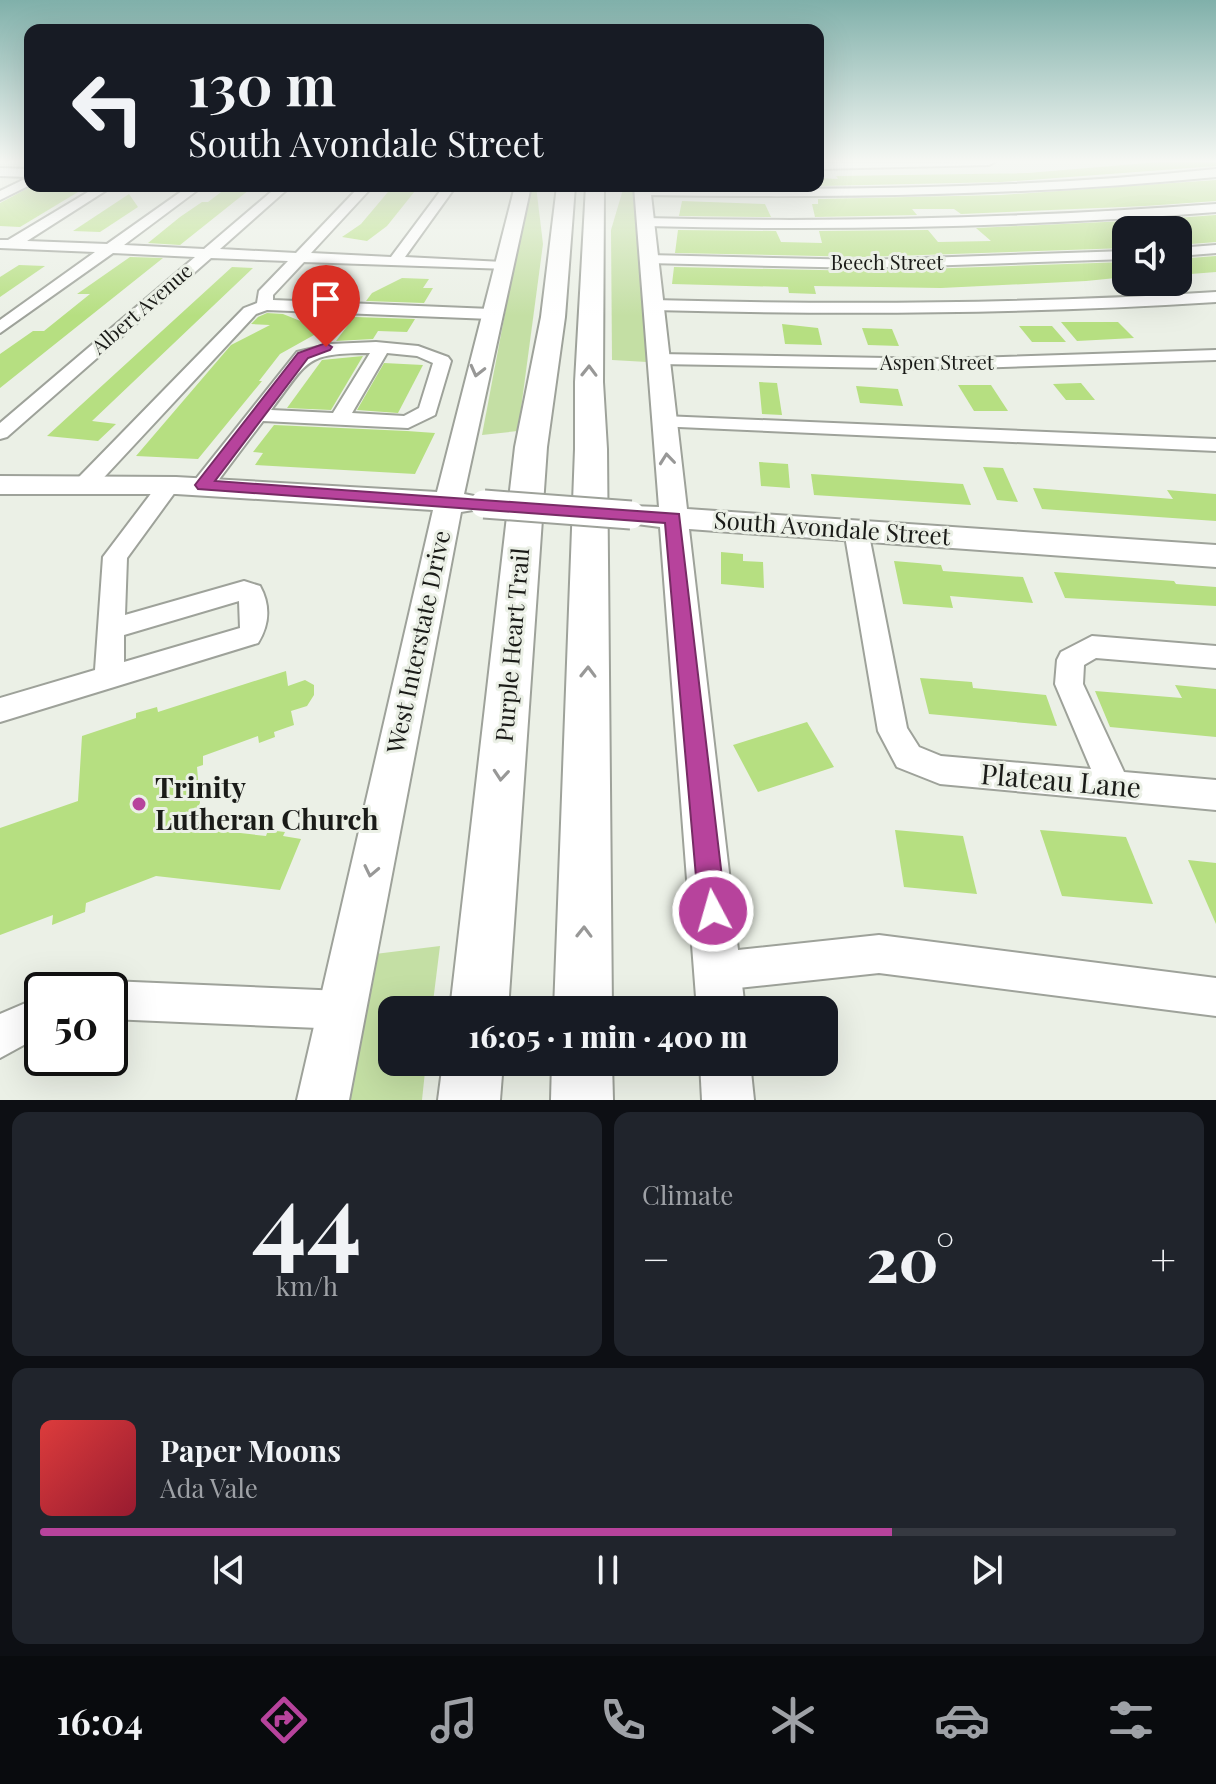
<!DOCTYPE html>
<html lang="en">
<head>
<meta charset="utf-8">
<style>
  :root { --surface:#171b24; --page:#20242c; --text:#f1f3f6; --muted:#9ea1a6; --line:#363941; --accent:#b7439c }
  body { margin:0; font-family:"Playfair Display",serif; background:var(--page); color:var(--text); height:100vh; display:flex; flex-direction:column; font-size:30px; white-space:nowrap }
  * { box-sizing:border-box; margin:0 }
  p { font-size:26px; color:var(--muted) }
  .icon { flex:none; width:44px; height:44px; fill:none; stroke:currentColor; stroke-width:2; stroke-linecap:round; stroke-linejoin:round }
  .map { position:relative; height:1100px; overflow:hidden }
  .sheet { display:flex; flex-direction:column; gap:12px; padding:12px; background:#0d0f14; flex:1 }
  .sheet>* { flex:none }
  .top-card { position:absolute; left:24px; top:24px; width:800px; height:168px; border-radius:16px; box-shadow:0 8px 32px #0002; background:#171b24; color:var(--text); overflow:hidden }
  .buttons { position:absolute; left:1112px; top:216px; display:grid; gap:16px }
  .buttons a { display:grid; place-items:center; width:80px; height:80px; border-radius:16px; background:var(--surface); box-shadow:0 8px 32px #0002; font-size:40px }
  .speed { position:absolute; left:24px; top:972px; display:flex; gap:16px; font-size:40px; font-weight:700; text-align:center }
  .speed>* { display:grid; place-content:center; width:104px; height:104px; border-radius:50%; background:var(--surface); box-shadow:0 8px 32px #0002; line-height:1 }
  .speed .limit { border:4px solid #111; border-radius:12px; background:#fff; color:#111 }
  .pin { position:absolute; display:grid; place-items:center; width:68px; height:68px; color:#fff; margin:-82px -34px; border-radius:50% 50% 50% 0; rotate:-45deg; box-shadow:0 0 8px #0007 }
  .pin .icon { rotate:45deg }
  .me { position:absolute; width:88px; margin:-44px; rotate:354deg; stroke-linejoin:round; filter:drop-shadow(0 0 6px #0008) }
  .turn { display:flex; align-items:center; gap:28px; height:168px; padding:0 32px; font-size:36px }
  .turn .icon { width:104px; height:104px; stroke-width:2.5 }
  .turn b { display:block; font-size:56px; line-height:68px }
  .big { font-size:60px; font-weight:800; line-height:1.1 }
  .sheet .card { flex:1; display:flex; flex-direction:column; justify-content:center; gap:12px; min-width:0; padding:0 28px; border-radius:16px; background:var(--page) }
  .sheet .dial { align-items:center; gap:0 }
  .dial b { font-size:104px; line-height:1 }
  .song { display:flex; align-items:center; gap:24px }
  .cover { width:96px; height:96px; border-radius:12px; background:linear-gradient(135deg,hsl(0 70% 55%),hsl(350 70% 35%)) }
  .played { height:8px; border-radius:4px; background:linear-gradient(90deg,var(--accent) 75%,var(--line) 75%) }
  .keys { display:flex; justify-content:space-around; direction:ltr }
  .heat { display:flex; justify-content:space-between; align-items:center; font-size:44px; direction:ltr }
  .sheet .tiles { flex:1; display:grid; gap:12px; grid-template-columns:1fr 1fr }
  .card:last-child { grid-column:span 2 }
  .trip { position:absolute; left:378px; top:996px; width:460px; height:80px; border-radius:16px; background:var(--surface); box-shadow:0 8px 32px #0002; font-weight:800; line-height:80px; text-align:center }
  .tab-bar { display:flex; height:128px; justify-content:space-around; align-items:center; background:#090b0e; color:var(--muted) }
  .tab-bar .icon { width:56px; height:56px }
  .tab-bar .current { color:var(--accent) }
  .tab-bar b { font-size:36px; color:var(--text) }
  .map>svg:first-child { display:block }
  .green { fill:#c4dfa4 }
  .building { fill:#b6df81 }
  .lines { fill:none; stroke-linecap:round; stroke-linejoin:round }
  .minor-casing { stroke:#9ea29a; stroke-width:4 }
  .major-casing { stroke:#9ea29a; stroke-width:4 }
  .highway-casing { stroke:#9ea29a; stroke-width:4 }
  .minor { fill:#fff; fill-rule:evenodd }
  .major { fill:#fff; fill-rule:evenodd }
  .highway { fill:#fff; fill-rule:evenodd }
  .major-bridge-casing { stroke:#9ea29a; stroke-width:31; stroke-linecap:butt }
  .major-bridge { stroke:#fff; stroke-width:27 }
  .oneway { stroke:#989897 }
  .route { fill:#b7439c; stroke:#772c65; stroke-width:2 }
  .poi-dot { fill:#b7439c; stroke:#ebf0e6; stroke-width:3 }
  .labels { text-anchor:middle; stroke-width:6; stroke-linejoin:round; paint-order:stroke }
  .far-street-label { font-size:20px; fill:#1a1b18; stroke:#ebf0e6 }
  .street-label { font-size:24px; fill:#1a1b18; stroke:#ebf0e6 }
  .near-street-label { font-size:28px; fill:#1a1b18; stroke:#ebf0e6 }
  .near-poi-label { font-size:28px; font-weight:bold; fill:#1a1b18; stroke:#ebf0e6; text-anchor:start }
</style>
</head>
<body>
<div class="map">
<svg width="1216" height="1100" viewBox="0 0 1216 1100">
  <rect width="100%" height="100%" fill="#ebf0e6"/>
  <g class="green">
    <path d="M529,186H536L543,244L518,431L482,435Z"/>
    <path d="M624,186H634L647,362L612,360L611,230Z"/>
    <path d="M440,946L432,1010H392V1062H426L422,1100H344L375,954Z"/>
  </g>
  <g class="building">
    <path d="M1159,162H1216V166L1001,182L818,186V178L838,179L836,176L1028,173Z"/>
    <path d="M1216,180V201L1145,206L961,214L954,209H912L917,215L815,217L812,204H818V199L1001,195Z"/>
    <path d="M32,186H88L20,227L0,226V203Z"/>
    <path d="M229,186H254L180,245L148,243L180,217L202,202H208Z"/>
    <path d="M393,186H419L387,226L367,241L342,237L361,224Z"/>
    <path d="M129,194L138,207L100,232L73,231Z"/>
    <path d="M682,201L765,204L771,217L679,216Z"/>
    <path d="M1216,215V242L1178,245V230H1168L1150,220Z"/>
    <path d="M1126,221V248L865,257L675,253L678,230L776,231L781,242L822,243L819,231L928,230L938,242L991,241L976,228Z"/>
    <path d="M1216,256V272L1178,275V259Z"/>
    <path d="M130,257L163,258L0,388V354L33,331H44L90,294H77Z"/>
    <path d="M1126,262V277L1086,281L941,288L814,286L816,294L789,293L788,287L672,284L674,267L865,271Z"/>
    <path d="M19,265L45,266L0,297V277Z"/>
    <path d="M232,267L253,268L92,421L116,424L98,441L47,436Z"/>
    <path d="M402,278L429,279L423,288H433L424,303L366,301L372,293Z"/>
    <path d="M267,313L283,314L323,330L280,354L259,381H262L198,459L136,456L231,345L270,325L251,324L258,317Z"/>
    <path d="M354,317L415,319L407,332L378,331L373,339L336,341Z"/>
    <path d="M1061,322H1118L1134,338L1077,341Z"/>
    <path d="M782,324L818,328L822,345L785,344Z"/>
    <path d="M1019,326H1052L1066,342H1032Z"/>
    <path d="M862,328L892,329L899,346L868,345Z"/>
    <path d="M363,356L331,410L287,408L322,360Z"/>
    <path d="M384,363L423,365L398,413L357,410Z"/>
    <path d="M759,382L777,383L782,415L762,414Z"/>
    <path d="M1081,383L1095,400H1066L1053,384Z"/>
    <path d="M958,385H991L1008,411H974Z"/>
    <path d="M856,386L898,389L903,406L860,403Z"/>
    <path d="M274,425L407,431L435,433L415,474L255,465L263,453L253,452Z"/>
    <path d="M759,462L788,464L790,488L761,486Z"/>
    <path d="M983,467L1003,468L1018,502L997,500Z"/>
    <path d="M811,474L963,484L971,505L814,495Z"/>
    <path d="M1033,488L1173,499L1167,490L1216,494V521L1042,509Z"/>
    <path d="M721,552L743,554V561L763,562L764,588L721,584Z"/>
    <path d="M894,561L941,565L943,571L1023,577L1033,603L950,596L953,608L903,604Z"/>
    <path d="M1054,572L1174,581L1176,584L1216,587V606L1065,598Z"/>
    <path d="M286,671L288,686L305,680L314,685V695L307,706L291,711L294,725L274,732L275,737L259,743L258,736L203,756V765L197,767L200,803L190,821L200,822L196,828L266,836L268,830L285,832L283,836L301,839L280,890L156,876L86,903L85,912L52,925L53,915L0,935V828L78,801L82,736L136,718V713L157,707L158,712Z"/>
    <path d="M920,678L972,682L973,688L1046,695L1057,726L929,714Z"/>
    <path d="M1175,685L1216,689V737L1110,727L1095,691L1182,698Z"/>
    <path d="M807,722L834,767L758,792L733,745Z"/>
    <path d="M895,830L963,836L977,894L904,887Z"/>
    <path d="M1040,830L1126,837L1153,904L1062,896Z"/>
    <path d="M1188,860L1216,863V924Z"/>
  </g>
  <g class="lines">
    <g class="minor-casing">
      <g id="minor">
        <path d="M995,162L989,165L818,169V163Z"/>
        <path d="M0,168L30,169V185L0,200V191L29,177L0,176Z"/>
        <path d="M1216,169V177C1025,196 834,198 642,195L636,191L642,187C834,191 1025,189 1216,169Z"/>
        <path d="M98,186H113L27,241L107,244L189,186H203L124,245L204,249L278,186H291L220,249L296,253L360,186H373L311,253L391,257L444,186H456L405,257L503,262L508,263V269L304,262L273,295V300L491,309L499,314L491,319L267,310L256,314L95,487H79L76,482L79,477L244,308L257,303L259,291L288,261L211,258L7,437L0,439V423L195,257L113,253L0,333V320L95,252L0,248V240H8Z"/>
        <path d="M1216,204V212C1026,227 836,231 645,226L638,222L645,218C836,223 1026,218 1216,204Z"/>
        <path d="M1216,245V253L1178,256V248Z"/>
        <path d="M1126,251V259L865,268L648,263L641,259L648,255L865,260Z"/>
        <path d="M1216,292V302C1028,314 841,315 653,310L645,305L653,300C841,305 1028,304 1216,292Z"/>
        <path d="M376,342L418,346L448,357L451,361L435,415L408,428L263,421L211,490H195L192,485L195,480L297,352L331,344ZM370,353L333,413L271,410C309,360 304,353 370,353ZM387,353L417,356L433,363L419,408L404,416L352,413Z"/>
        <path d="M1216,350V360L942,369L658,364L649,359L658,354L942,359Z"/>
        <path d="M663,416L1216,439V451L656,426L653,422L656,418Z"/>
        <path d="M170,477L178,479L181,484L127,558L125,615L244,581L260,586C271,606 269,625 258,643L0,722V698L95,670L103,557L162,479ZM239,601L240,628L124,662V635Z"/>
        <path d="M856,522L864,524L868,530L907,728L919,747L941,756L1091,769L1055,684L1057,660L1061,652L1092,636L1216,646V668L1096,658L1084,665L1083,684L1124,772L1216,780V810L940,784L897,767L878,731L844,530L848,524Z"/>
        <path d="M879,935L1216,978V1016L879,973L719,990L706,984L700,971L706,958L719,952Z"/>
        <path d="M110,981L342,991L356,996L361,1010L356,1024L342,1029L110,1019V990H95Z"/>
        <path d="M42,996V1035L0,1058V1014Z"/>
      </g>
    </g>
    <g class="major-casing">
      <g id="major">
        <path d="M515,186H531L464,494L479,497L483,503L479,509L461,512L349,1100H297L433,510L176,494H0V476L176,477L437,492Z"/>
        <path d="M634,186H650L687,509L1216,545V567L689,529L745,1010H697L660,527L621,522L617,515L621,508L631,506L659,507Z"/>
        <path d="M700,1062H750L754,1100H702Z"/>
      </g>
    </g>
    <g class="highway-casing">
      <g id="highway">
        <path d="M557,186H575L565,317L547,447L508,1010H450L515,447L541,317Z"/>
        <path d="M586,186H604L603,382L607,449L612,1010H554L575,449V382Z"/>
        <path d="M443,1062H503L500,1100H438Z"/>
        <path d="M552,1062H612L613,1100H551Z"/>
      </g>
    </g>
    <use href="#minor" class="minor"/>
    <use href="#major" class="major"/>
    <use href="#highway" class="highway"/>
    <g class="major-bridge-casing">
      <path id="major-bridge" d="M484,504L631,515"/>
    </g>
    <use href="#major-bridge" class="major-bridge"/>
  </g>
  <defs><path id="oneway-chevron" d="M-2-3.5L2.5 0L-2 3.5" fill="none" stroke-width="1.6" stroke-linecap="round" stroke-linejoin="round" transform="scale(2)"/></defs>
  <g class="oneway">
    <use href="#oneway-chevron" transform="translate(477 371) rotate(104)"/>
    <use href="#oneway-chevron" transform="translate(589 371) rotate(-89)"/>
    <use href="#oneway-chevron" transform="translate(667 459) rotate(-96)"/>
    <use href="#oneway-chevron" transform="translate(588 672) rotate(-89)"/>
    <use href="#oneway-chevron" transform="translate(501 775) rotate(95)"/>
    <use href="#oneway-chevron" transform="translate(371 871) rotate(102)"/>
    <use href="#oneway-chevron" transform="translate(584 932) rotate(-89)"/>
  </g>
  <linearGradient id="sky" x2="0" y2="1"><stop stop-color="#80b0aa"/><stop offset="0.51" stop-color="#f6f8f4"/><stop offset="1" stop-color="#f6f8f4" stop-opacity="0"/></linearGradient>
  <rect width="1216" height="316" fill="url(#sky)"/>
  <path class="route" d="M326,343L332,347L330,350L308,358L215,481L679,514L726,911L722,921L713,925L703,921L699,911L665,523L198,489L195,485L198,481L298,353Z"/>
  <circle class="poi-dot" cx="139" cy="804" r="8"/>
  <g class="labels">
    <g class="far-street-label">
      <text x="887" y="270">Beech Street</text>
      <text transform="translate(142 309) rotate(-41)" y="7">Albert Avenue</text>
      <text x="937" y="370">Aspen Street</text>
    </g>
    <g class="street-label">
      <text transform="translate(832 529) rotate(4)" y="8">South Avondale Street</text>
      <text transform="translate(419 642) rotate(-78)" y="8">West Interstate Drive</text>
      <text transform="translate(513 645) rotate(-85)" y="8">Purple Heart Trail</text>
    </g>
    <g class="near-street-label">
      <text transform="translate(1061 781) rotate(5)" y="10">Plateau Lane</text>
    </g>
    <g class="near-poi-label">
      <text x="155" y="798">Trinity<tspan x="155" dy="32">Lutheran Church</tspan></text>
    </g>
  </g>
</svg>
<div class="buttons">
<a><svg class="icon" aria-label="sound" viewBox="0 0 24 24"><path d="M4 9h4l5-4v14l-5-4H4zM17 9q2 3 0 6"/></svg></a>
</div>
<div class="speed"><div class="limit">50</div></div>
<div class="pin" style="left:326px;top:347px;background:#d93025"><svg class="icon" aria-label="arrive" viewBox="0 0 24 24"><path d="M6 21V4h12l-3 4 3 4H6"/></svg></div>
<svg class="me" style="left:713px;top:911px" viewBox="-20 -20 40 40"><circle r="17" fill="#b7439c" stroke="#fff" stroke-width="3"/><path d="M0-11L8 9 0 5-8 9z" fill="#fff"/></svg>
<div class="trip">16:05 · 1 min · 400 m</div>
<div class="top-card">
<div class="turn"><svg class="icon" aria-label="left" viewBox="0 0 24 24"><path d="M17 20v-9H6M10 6l-5 5 5 5"/></svg><div><b>130 m</b>South Avondale Street</div></div>
</div>
</div>
<section class="sheet">
<div class="tiles">
<div class="card dial"><b>44</b><p>km/h</p></div>
<div class="card"><p>Climate</p>
<div class="heat"><a>−</a><b class="big">20°</b><a>+</a></div>
</div>
<div class="card">
<div class="song"><i class="cover"></i><div><b>Paper Moons</b><p>Ada Vale</p></div></div>
<div class="played"></div>
<div class="keys"><svg class="icon" aria-label="previous" viewBox="0 0 24 24"><path d="M18 5L8 12l10 7zM5 5v14"/></svg><svg class="icon" aria-label="pause" viewBox="0 0 24 24"><path d="M8 5v14M16 5v14"/></svg><svg class="icon" aria-label="next" viewBox="0 0 24 24"><path d="M6 5l10 7-10 7zM19 5v14"/></svg></div>
</div>
</div>
</section>
<nav class="tab-bar">
<b>16:04</b>
<svg class="icon current" aria-label="directions" viewBox="0 0 24 24"><path d="M12 3l9 9-9 9-9-9zM9 14v-3h6M13 9l2 2-2 2"/></svg>
<svg class="icon" aria-label="music" viewBox="0 0 24 24"><path d="M9 18V5l10-2v13"/><circle cx="6" cy="18" r="3"/><circle cx="16" cy="16" r="3"/></svg>
<svg class="icon" aria-label="phone" viewBox="0 0 24 24"><path d="M5 4h4l2 5-3 2q2 4 5 5l2-3 5 2v4C11 20 4 13 5 4z"/></svg>
<svg class="icon" aria-label="climate" viewBox="0 0 24 24"><path d="M12 3v18M4 7l16 10M4 17L20 7"/></svg>
<svg class="icon" aria-label="car" viewBox="0 0 24 24"><path d="M5 17H2v-5l4-1 3-4h7l3 4 3 1v5h-3M9 17h6M6 11h13"/><circle cx="7" cy="17" r="2"/><circle cx="17" cy="17" r="2"/></svg>
<svg class="icon" aria-label="filters" viewBox="0 0 24 24"><path d="M4 7h16M4 17h16"/><circle cx="9" cy="7" r="2"/><circle cx="15" cy="17" r="2"/></svg>
</nav>
</body>
</html>
